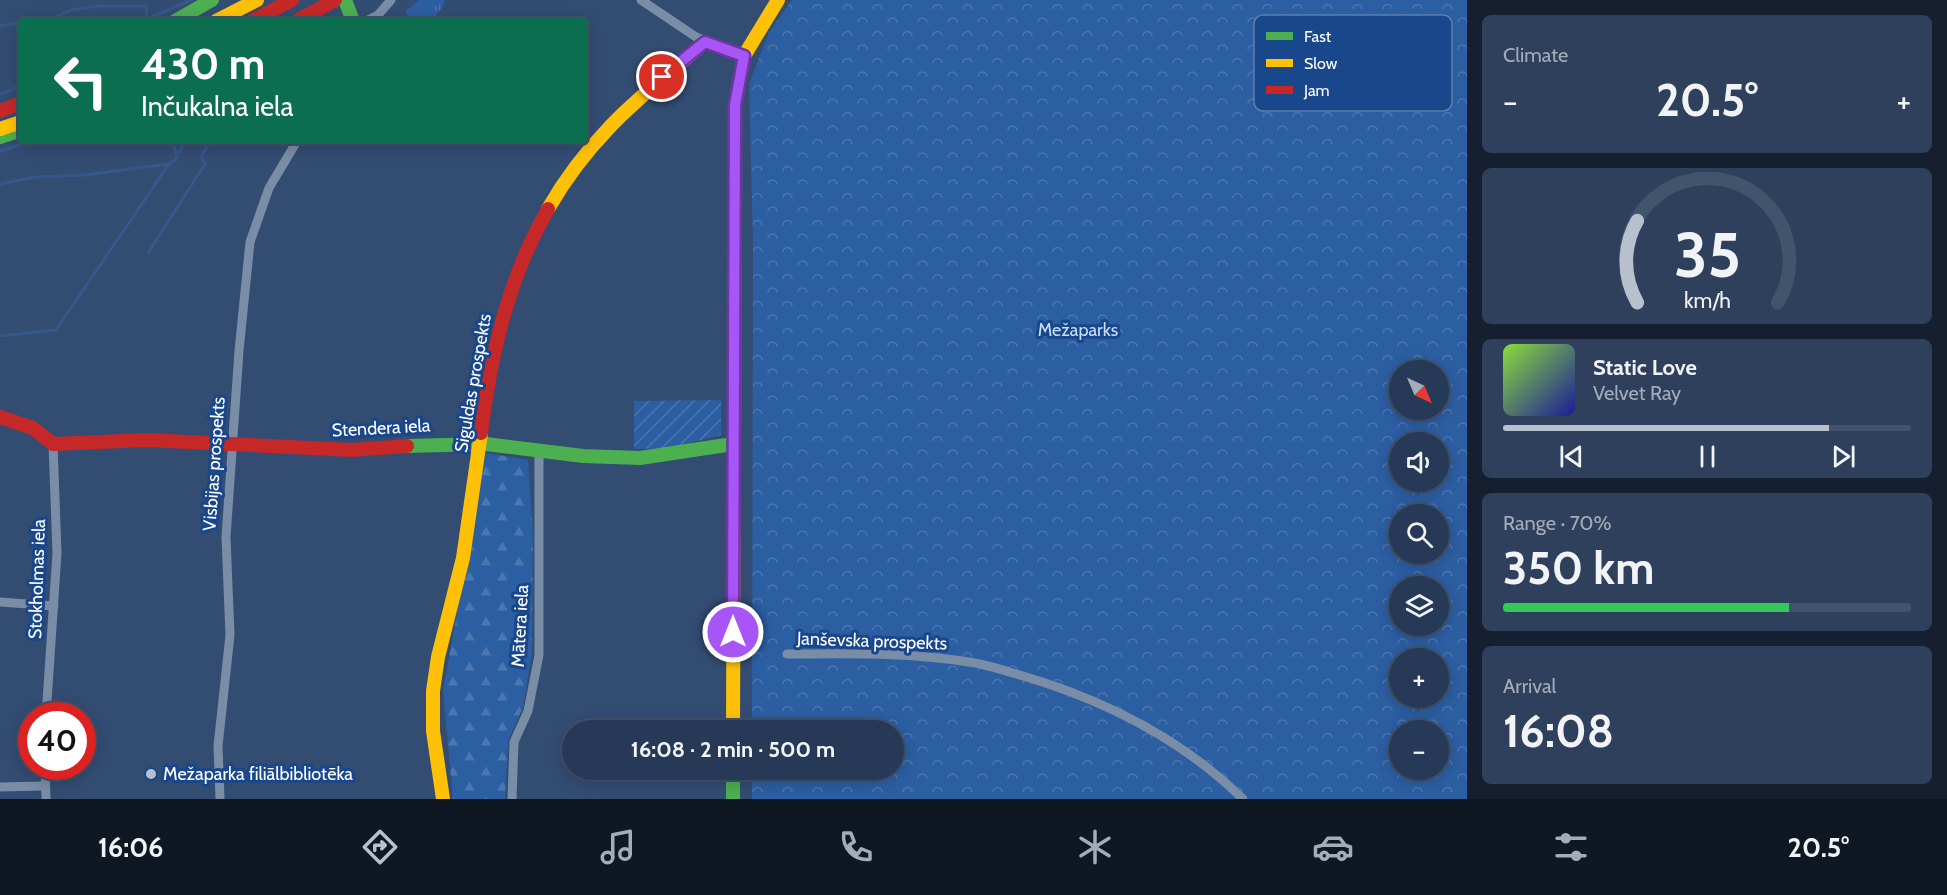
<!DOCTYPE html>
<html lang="en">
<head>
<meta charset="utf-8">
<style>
  :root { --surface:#263956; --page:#2e405c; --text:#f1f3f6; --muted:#a4acb9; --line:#42536c; --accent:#b8c0ce }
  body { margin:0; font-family:Cabin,sans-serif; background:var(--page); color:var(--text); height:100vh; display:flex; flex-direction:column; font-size:22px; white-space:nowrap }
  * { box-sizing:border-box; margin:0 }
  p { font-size:20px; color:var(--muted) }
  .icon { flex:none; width:33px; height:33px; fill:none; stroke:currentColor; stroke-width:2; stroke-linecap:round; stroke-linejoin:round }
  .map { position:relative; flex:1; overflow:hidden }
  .side { display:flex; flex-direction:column; gap:15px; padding:15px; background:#151f2f; width:480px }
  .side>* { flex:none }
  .banner { position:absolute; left:18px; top:18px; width:570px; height:126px; border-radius:6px; box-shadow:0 3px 15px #0003,0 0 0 2px var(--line); background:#0b6e4f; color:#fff; overflow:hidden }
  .needle { width:39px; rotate:136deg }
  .tools { position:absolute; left:1389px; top:360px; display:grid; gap:12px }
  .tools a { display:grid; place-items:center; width:60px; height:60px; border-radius:50%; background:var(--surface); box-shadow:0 3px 15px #0003,0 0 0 2px var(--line); font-size:30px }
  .speed { position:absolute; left:18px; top:702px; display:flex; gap:12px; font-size:30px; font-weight:700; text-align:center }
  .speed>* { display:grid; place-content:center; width:78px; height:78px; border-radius:50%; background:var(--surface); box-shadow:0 3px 15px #0003,0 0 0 2px var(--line); line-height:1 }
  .speed .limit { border:9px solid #d22; background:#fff; color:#111 }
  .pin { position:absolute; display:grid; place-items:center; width:51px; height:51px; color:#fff; margin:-26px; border:3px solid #fff; border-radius:50%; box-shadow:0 2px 6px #0007 }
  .me { position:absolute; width:66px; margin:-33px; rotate:0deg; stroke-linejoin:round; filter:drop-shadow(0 0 4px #0008) }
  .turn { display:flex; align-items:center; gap:21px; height:126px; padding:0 24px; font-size:27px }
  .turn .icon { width:78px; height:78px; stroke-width:2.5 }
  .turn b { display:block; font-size:42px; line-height:51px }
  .big { font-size:45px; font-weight:700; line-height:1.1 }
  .side .card { flex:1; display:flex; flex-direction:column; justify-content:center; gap:9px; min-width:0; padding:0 21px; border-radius:9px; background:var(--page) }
  .side .dial { align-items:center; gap:0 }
  .dial svg { height:156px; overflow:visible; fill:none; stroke:var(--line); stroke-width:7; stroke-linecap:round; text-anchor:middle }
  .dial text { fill:var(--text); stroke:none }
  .song { display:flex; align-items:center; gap:18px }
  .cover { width:72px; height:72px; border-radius:9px; background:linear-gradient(135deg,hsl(90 70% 55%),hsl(240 70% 35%)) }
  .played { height:6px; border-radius:3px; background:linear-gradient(90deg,var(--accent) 80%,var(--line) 80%) }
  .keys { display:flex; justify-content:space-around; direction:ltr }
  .heat { display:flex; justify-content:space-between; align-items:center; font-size:33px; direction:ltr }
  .charge { height:9px; border-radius:4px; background:linear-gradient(90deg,#34c759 70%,var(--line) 0) }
  .trip { position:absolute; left:562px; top:720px; width:342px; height:60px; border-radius:30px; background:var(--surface); box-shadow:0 3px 15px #0003,0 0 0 2px var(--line); font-weight:700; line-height:60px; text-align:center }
  .dock { display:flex; height:96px; justify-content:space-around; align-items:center; background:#0f1722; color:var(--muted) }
  .dock .icon { width:42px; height:42px }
  .dock .current { color:var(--accent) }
  .dock b { font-size:27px; color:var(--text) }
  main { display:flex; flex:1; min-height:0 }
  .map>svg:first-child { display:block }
  .grass { fill:url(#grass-tufts) }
  .forest { fill:url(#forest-firs) }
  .park { fill:url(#park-crowns); fill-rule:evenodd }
  .garden { fill:url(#garden-furrows) }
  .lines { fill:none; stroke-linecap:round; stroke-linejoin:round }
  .stream { stroke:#365789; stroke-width:3 }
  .street { stroke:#7a8da6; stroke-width:9 }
  .fast { stroke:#4caf50; stroke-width:14 }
  .slow { stroke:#ffc107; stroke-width:14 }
  .jam { stroke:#c62828; stroke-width:14 }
  .route-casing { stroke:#6d37a1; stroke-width:15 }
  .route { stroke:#a855f7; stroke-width:10 }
  .poi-dot { fill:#b8c0ce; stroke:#19478c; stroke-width:2 }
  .labels { text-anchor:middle; stroke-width:6; stroke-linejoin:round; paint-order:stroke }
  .park-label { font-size:18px; fill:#c9defa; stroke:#19478c }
  .street-label { font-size:18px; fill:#fff; stroke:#19478c }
  .poi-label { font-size:18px; fill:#fff; stroke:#19478c; text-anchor:start }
  .key { fill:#19478c; stroke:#5e7eae; stroke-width:1.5 }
  .key-label { font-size:16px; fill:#fff }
</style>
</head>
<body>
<main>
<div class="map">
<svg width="1467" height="799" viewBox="0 0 1467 799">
  <defs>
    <pattern id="grass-tufts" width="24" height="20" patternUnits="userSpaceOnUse" patternTransform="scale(1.5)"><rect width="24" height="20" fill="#2c5ea2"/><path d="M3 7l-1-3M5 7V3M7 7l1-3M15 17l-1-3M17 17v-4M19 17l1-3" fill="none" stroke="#4c76b0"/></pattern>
    <pattern id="forest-firs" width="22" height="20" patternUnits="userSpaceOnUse" patternTransform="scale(1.5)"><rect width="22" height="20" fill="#2c5ea2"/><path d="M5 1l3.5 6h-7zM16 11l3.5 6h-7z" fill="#4c76b0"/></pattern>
    <pattern id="park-crowns" width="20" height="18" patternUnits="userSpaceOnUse" patternTransform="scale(1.5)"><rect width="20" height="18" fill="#2c5ea2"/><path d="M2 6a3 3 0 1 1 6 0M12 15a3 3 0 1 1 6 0" fill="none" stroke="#4c76b0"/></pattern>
    <pattern id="garden-furrows" width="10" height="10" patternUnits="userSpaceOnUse" patternTransform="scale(1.5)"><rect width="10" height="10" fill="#2c5ea2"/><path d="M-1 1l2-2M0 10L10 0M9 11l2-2" fill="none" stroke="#4c76b0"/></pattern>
  </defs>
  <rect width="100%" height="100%" fill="#334c72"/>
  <path class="grass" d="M419,0H445L442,8L431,21H414L405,12Z"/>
  <path class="forest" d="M486,453L528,460L533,534L532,654L523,707L508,741L505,799H453L443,690Z"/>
  <path class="park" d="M792,0H1467V799H752V770H894V730H752L753,246L749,84L769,32ZM1400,370H1438V410H1400ZM1400,442H1438V482H1400ZM1400,514H1438V554H1400ZM1400,586H1438V626H1400ZM1400,658H1438V698H1400ZM1400,730H1438V770H1400Z"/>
  <path class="garden" d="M721,400V435L670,448L634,449V401Z"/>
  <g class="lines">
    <g class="stream">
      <path d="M147,19L191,0"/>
      <path d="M25,21L49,20L71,10L98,6H146L147,21"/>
      <path d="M0,26L21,22"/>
      <path d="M0,94L21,86"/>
      <path d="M0,151L33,141"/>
      <path d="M176,153L181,151L183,141"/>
      <path d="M0,184L36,177L84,175L169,164L177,158L173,141"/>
      <path d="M148,253L205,164L201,157L210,141"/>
      <path d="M0,336L56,330L169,164"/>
    </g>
    <g class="street">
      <path d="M641,0L696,37L744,56"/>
      <path d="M366,21L378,15L391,0"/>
      <path d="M0,602L54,606"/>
      <path d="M787,654C848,654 909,652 969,662C984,664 999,669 1013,673C1098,697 1180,737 1243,799"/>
      <path d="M46,716L57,553L53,444"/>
      <path d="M45,766L46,799"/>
      <path d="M0,787L45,786"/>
      <path d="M220,799L218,746L230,635L226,537L239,351L250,242L269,188L297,141"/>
      <path d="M512,799L514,742L528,711L539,655V450"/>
    </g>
    <g class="fast">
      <path d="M345,0L353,21"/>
      <path d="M175,21L212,0"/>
      <path d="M0,137L21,130"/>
      <path d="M407,446L486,444L583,456L640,458L733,444"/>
      <path d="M734,461L735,155"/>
      <path d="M733,770V799"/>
    </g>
    <g class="slow">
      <path d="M216,21L257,0"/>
      <path d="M0,129L21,122"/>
      <path d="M735,155V105L744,56L778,0"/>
      <path d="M548,209C590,135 642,96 705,42"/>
      <path d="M733,730L734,461"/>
      <path d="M443,799L433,731V691L438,657L463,558L481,433"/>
    </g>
    <g class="jam">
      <path d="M252,21L292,0"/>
      <path d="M297,21L335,0"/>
      <path d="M0,111L21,103"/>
      <path d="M0,417L33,428L53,444L147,440L352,450L407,446"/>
      <path d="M481,433C491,353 508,279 548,209"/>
    </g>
  </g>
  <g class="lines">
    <g class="route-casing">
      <path id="route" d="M662,77L705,42L744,56L735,105L733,632"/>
    </g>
    <use href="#route" class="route"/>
  </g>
  <circle class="poi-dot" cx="151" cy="774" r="6"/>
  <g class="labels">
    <g class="park-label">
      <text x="1078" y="336">Mežaparks</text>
    </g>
    <g class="street-label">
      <text transform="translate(473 383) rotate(-80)" y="6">Siguldas prospekts</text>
      <text transform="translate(381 428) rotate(-3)" y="6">Stendera iela</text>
      <text transform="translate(214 464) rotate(-86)" y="6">Visbijas prospekts</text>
      <text transform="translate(37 579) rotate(-88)" y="6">Stokholmas iela</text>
      <text transform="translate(520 626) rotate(-87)" y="6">Mātera iela</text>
      <text transform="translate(872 641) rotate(2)" y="6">Janševska prospekts</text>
    </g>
    <g class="poi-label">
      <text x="163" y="780">Mežaparka filiālbibliotēka</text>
    </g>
  </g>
  <rect x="1254" y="15" width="198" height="96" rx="9" class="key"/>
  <rect x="1266" y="32" width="27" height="8" fill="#4caf50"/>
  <rect x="1266" y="59" width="27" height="8" fill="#ffc107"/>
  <rect x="1266" y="86" width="27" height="8" fill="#c62828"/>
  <g class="key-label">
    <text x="1304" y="42">Fast</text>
    <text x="1304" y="69">Slow</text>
    <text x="1304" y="96">Jam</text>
  </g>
</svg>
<div class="tools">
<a><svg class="needle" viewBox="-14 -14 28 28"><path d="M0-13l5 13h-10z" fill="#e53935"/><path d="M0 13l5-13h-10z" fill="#a4acb9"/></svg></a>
<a><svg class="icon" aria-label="sound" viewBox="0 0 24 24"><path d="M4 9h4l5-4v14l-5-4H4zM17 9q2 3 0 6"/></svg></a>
<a><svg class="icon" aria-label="search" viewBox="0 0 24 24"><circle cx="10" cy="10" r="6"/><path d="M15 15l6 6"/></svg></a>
<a><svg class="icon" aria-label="layers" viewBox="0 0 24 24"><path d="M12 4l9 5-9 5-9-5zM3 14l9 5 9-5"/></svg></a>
<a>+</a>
<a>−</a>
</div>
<div class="speed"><div class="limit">40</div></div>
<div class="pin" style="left:662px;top:77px;background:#d93025"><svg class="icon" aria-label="arrive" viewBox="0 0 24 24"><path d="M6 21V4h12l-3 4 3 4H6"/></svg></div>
<svg class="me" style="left:733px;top:632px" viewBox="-20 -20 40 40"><circle r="17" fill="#a855f7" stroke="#fff" stroke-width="3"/><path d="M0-11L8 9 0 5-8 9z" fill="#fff"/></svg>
<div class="trip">16:08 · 2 min · 500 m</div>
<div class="banner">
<div class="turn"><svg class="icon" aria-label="left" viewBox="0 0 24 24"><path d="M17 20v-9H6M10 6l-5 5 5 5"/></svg><div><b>430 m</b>Inčukalna iela</div></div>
</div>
</div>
<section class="side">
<div class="card"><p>Climate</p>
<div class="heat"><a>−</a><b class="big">20.5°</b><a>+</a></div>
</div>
<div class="card dial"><svg viewBox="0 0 100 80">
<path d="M14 69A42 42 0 1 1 86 69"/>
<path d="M14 69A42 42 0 0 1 14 27" stroke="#b8c0ce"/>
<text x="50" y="56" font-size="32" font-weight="700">35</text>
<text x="50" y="72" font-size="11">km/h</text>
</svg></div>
<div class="card">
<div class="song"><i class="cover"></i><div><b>Static Love</b><p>Velvet Ray</p></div></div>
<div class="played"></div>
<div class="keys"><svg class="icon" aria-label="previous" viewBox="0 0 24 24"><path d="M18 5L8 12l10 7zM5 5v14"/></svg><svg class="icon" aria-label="pause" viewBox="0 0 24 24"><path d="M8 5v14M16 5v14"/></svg><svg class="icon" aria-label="next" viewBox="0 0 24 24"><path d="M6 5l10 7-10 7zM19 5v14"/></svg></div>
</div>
<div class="card"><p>Range · 70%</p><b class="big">350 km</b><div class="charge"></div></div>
<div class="card"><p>Arrival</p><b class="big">16:08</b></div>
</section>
</main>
<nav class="dock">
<b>16:06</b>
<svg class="icon current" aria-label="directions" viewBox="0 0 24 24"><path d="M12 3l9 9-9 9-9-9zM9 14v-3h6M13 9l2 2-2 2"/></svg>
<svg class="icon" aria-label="music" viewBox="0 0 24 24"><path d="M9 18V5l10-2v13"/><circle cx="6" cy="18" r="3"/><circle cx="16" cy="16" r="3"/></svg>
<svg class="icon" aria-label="phone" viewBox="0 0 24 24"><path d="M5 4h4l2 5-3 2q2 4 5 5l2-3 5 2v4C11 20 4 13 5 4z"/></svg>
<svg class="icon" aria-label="climate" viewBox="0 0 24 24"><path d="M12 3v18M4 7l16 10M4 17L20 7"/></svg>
<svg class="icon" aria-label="car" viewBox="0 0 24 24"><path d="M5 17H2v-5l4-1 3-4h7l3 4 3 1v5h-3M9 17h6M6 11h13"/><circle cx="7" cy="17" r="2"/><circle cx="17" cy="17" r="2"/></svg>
<svg class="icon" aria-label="filters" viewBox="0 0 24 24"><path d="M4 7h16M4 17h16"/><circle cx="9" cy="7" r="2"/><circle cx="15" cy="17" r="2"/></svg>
<b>20.5°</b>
</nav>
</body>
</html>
